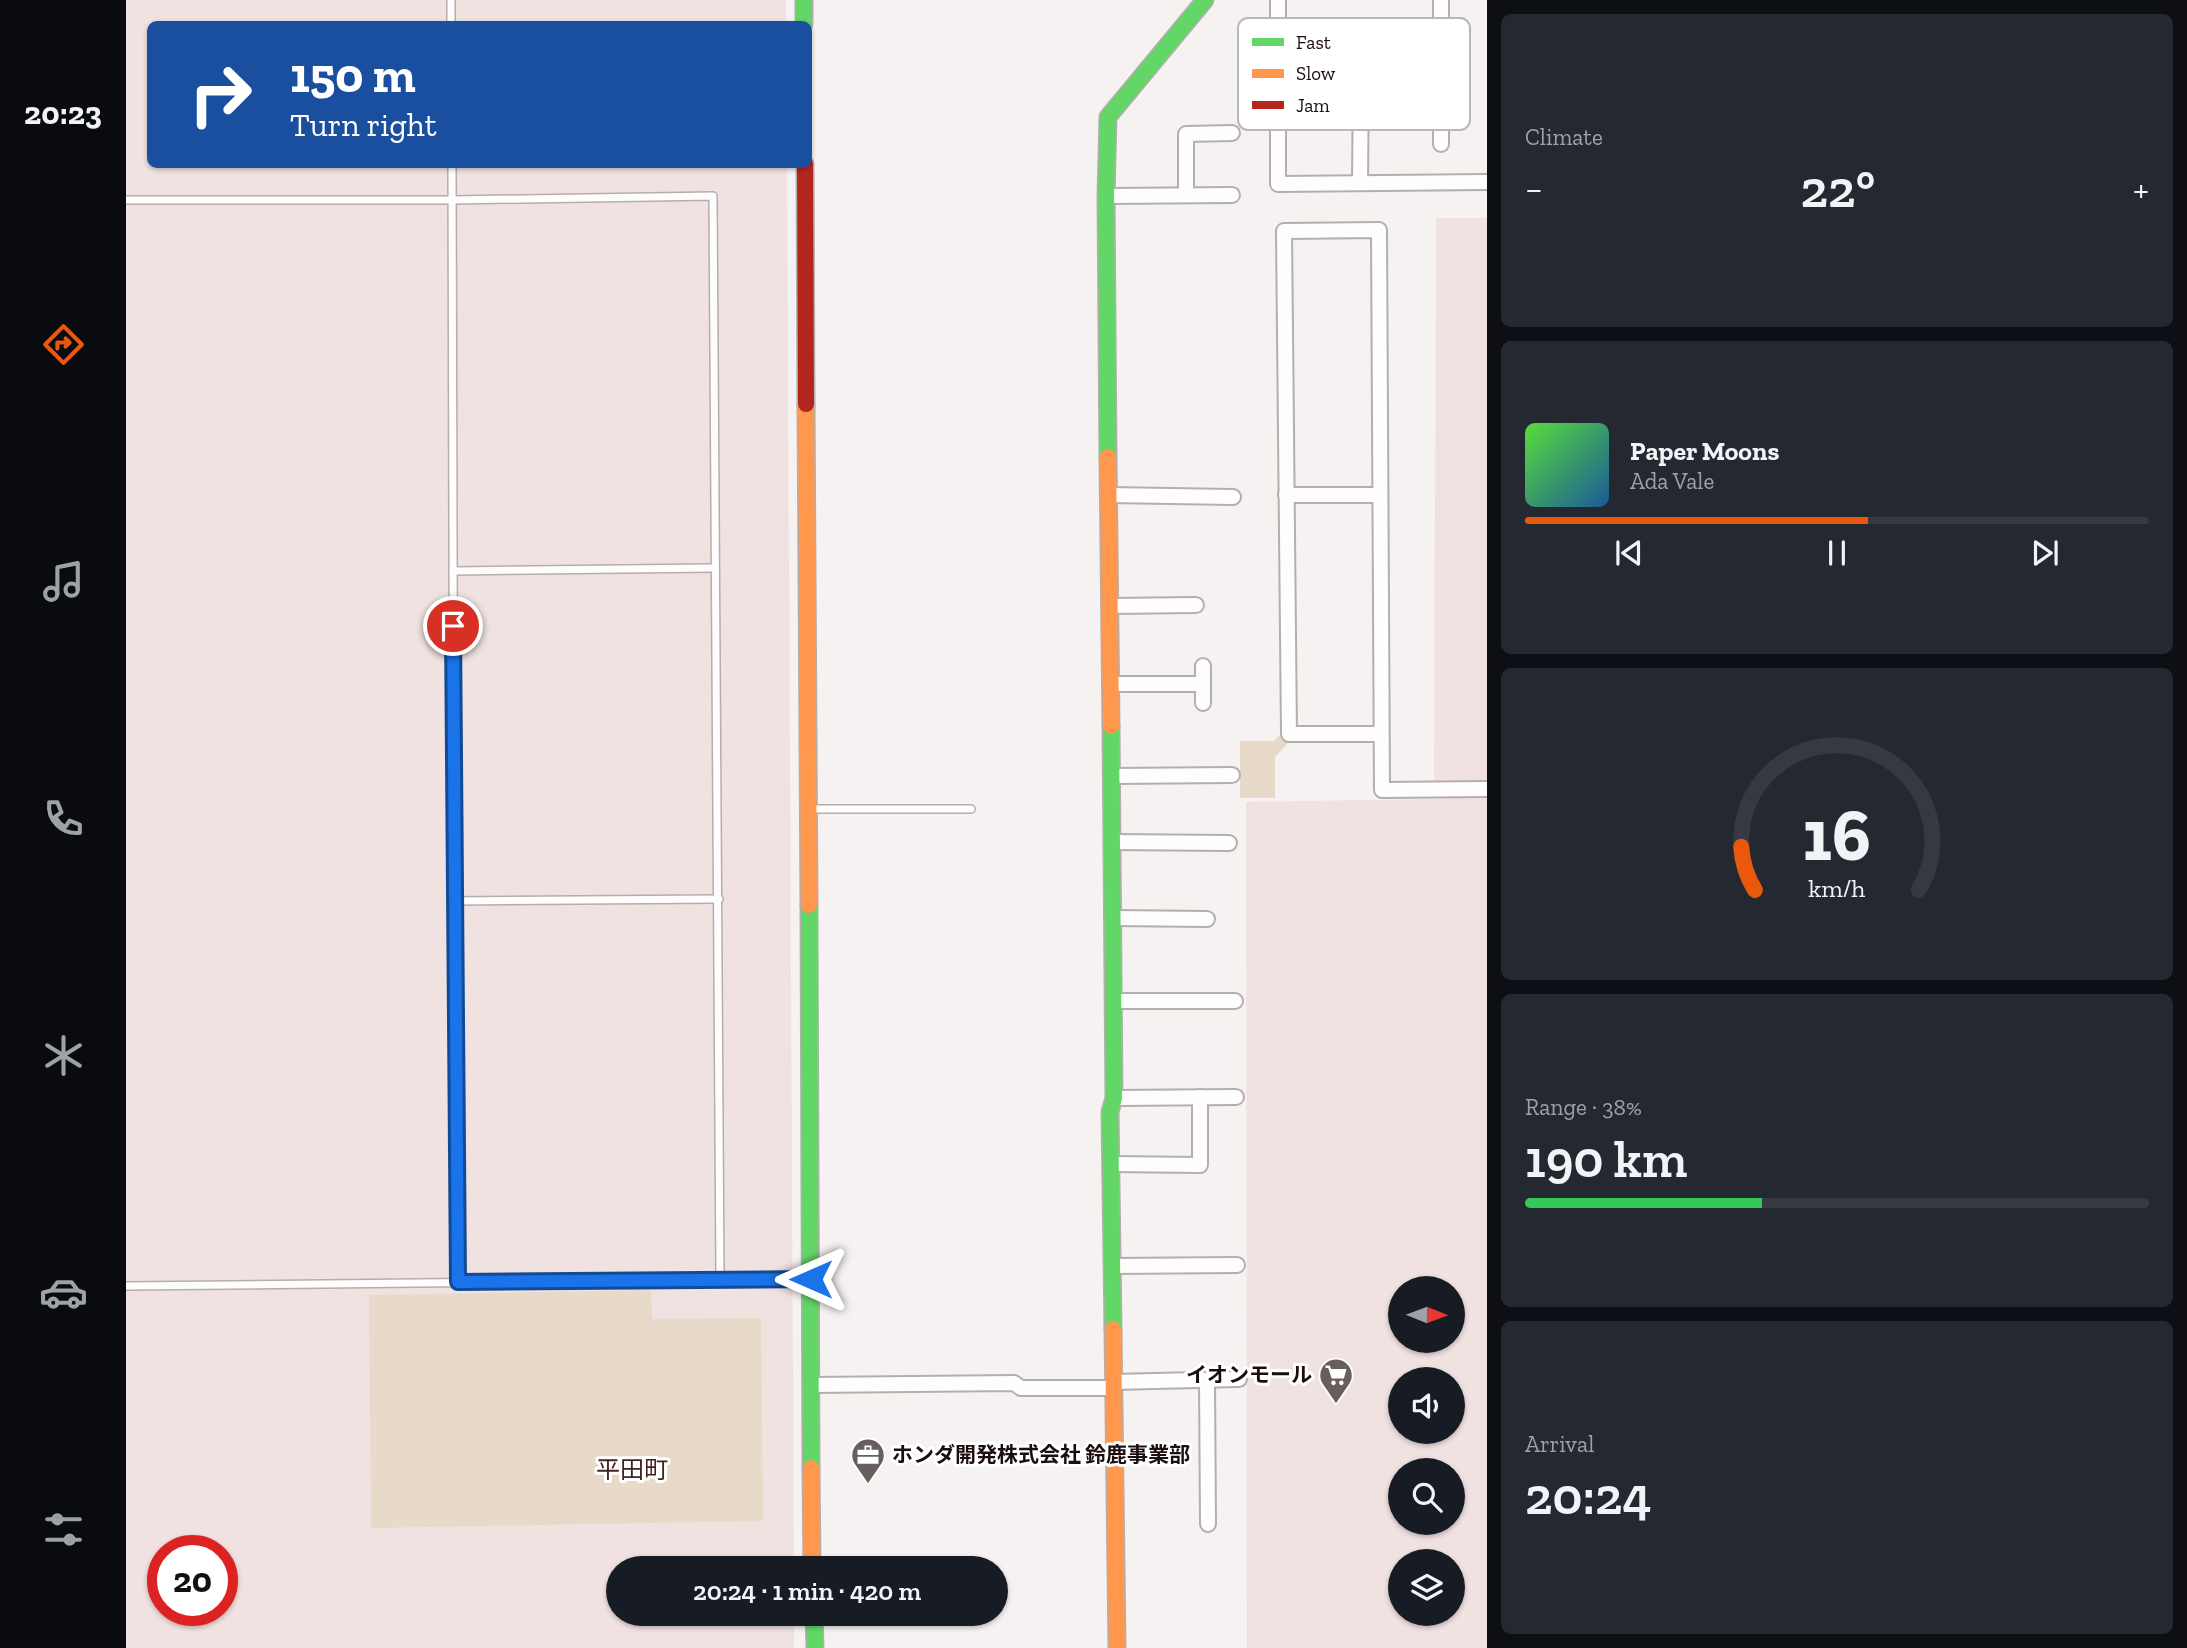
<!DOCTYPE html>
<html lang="en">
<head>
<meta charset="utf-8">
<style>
  :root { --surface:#171b24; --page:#242831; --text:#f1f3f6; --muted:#9ea1a6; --line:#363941; --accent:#ea580c }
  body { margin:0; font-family:"Zilla Slab","Noto Sans JP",serif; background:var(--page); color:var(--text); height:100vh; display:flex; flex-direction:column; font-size:26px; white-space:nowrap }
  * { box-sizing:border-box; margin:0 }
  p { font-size:23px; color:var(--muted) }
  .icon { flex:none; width:38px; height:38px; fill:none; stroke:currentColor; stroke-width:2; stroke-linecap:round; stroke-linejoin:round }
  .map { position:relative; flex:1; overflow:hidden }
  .drawer { display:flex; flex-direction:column; gap:14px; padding:14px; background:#0d0f14; width:700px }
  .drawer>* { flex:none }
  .hud { position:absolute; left:21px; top:21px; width:665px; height:147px; border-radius:10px; box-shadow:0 2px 5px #0004; background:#1a4fa0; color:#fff; overflow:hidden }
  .needle { width:46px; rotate:91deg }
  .controls { position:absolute; left:1262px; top:1276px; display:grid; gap:14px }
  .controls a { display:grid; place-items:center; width:77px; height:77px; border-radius:50%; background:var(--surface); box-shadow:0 2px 5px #0004; font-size:35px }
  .speed { position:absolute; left:21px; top:1535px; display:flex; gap:14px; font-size:35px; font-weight:700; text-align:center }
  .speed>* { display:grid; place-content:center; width:91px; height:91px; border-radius:50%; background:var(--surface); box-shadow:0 2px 5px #0004; line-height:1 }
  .speed .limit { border:10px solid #d22; background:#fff; color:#111 }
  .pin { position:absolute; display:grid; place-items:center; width:60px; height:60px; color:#fff; margin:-30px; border:4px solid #fff; border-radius:50%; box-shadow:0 2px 7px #0007 }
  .me { position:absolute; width:77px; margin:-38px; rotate:270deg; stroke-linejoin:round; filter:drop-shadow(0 0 5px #0008) }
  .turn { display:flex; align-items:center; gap:24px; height:147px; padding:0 28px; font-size:32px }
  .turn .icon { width:91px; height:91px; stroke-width:2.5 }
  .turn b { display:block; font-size:49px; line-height:60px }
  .big { font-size:52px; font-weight:600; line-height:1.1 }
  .drawer .widget { flex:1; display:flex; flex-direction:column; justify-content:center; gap:10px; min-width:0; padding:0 24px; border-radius:10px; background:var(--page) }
  .drawer .dial { align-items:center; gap:0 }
  .dial svg { height:182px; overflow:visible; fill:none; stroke:var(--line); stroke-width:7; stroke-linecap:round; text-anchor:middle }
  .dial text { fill:var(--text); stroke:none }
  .song { display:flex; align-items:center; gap:21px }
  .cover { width:84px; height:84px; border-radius:10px; background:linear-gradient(135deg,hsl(110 70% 55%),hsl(210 70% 35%)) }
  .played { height:7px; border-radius:4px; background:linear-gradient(90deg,var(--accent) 55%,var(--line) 55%) }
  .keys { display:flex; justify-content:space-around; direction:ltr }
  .heat { display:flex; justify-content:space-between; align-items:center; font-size:38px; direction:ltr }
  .charge { height:10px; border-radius:5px; background:linear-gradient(90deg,#34c759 38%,var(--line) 0) }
  .trip { position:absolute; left:480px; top:1556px; width:402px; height:70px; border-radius:35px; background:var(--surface); box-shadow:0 2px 5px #0004; font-weight:600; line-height:70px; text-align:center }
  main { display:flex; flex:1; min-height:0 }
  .tab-bar { display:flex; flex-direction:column; width:126px; justify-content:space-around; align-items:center; background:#090b0e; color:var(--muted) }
  .tab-bar .icon { width:49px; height:49px }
  .tab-bar .selected { color:var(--accent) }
  .tab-bar b { font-size:32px; color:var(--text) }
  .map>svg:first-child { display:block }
  .built { fill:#f0e2e1; fill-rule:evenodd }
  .green { fill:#e8dac8 }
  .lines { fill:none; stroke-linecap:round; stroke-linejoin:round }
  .lane-casing { stroke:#b6adad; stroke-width:10 }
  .street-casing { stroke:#b6adad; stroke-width:18 }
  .fast-casing { stroke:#b6adad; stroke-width:19 }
  .slow-casing { stroke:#b6adad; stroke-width:19 }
  .jam-casing { stroke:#b6adad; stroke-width:19 }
  .lane { stroke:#fefdfd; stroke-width:7 }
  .street { stroke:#fefdfd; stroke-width:14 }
  .fast { stroke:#63d668; stroke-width:16 }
  .slow { stroke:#ff974d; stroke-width:16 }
  .jam { stroke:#b3261e; stroke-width:16 }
  .route-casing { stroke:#114b97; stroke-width:18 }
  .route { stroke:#1a73e8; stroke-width:12 }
  .labels { text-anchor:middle; stroke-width:6; stroke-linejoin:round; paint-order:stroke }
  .poi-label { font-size:21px; font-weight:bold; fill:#1c0e0e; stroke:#fff; text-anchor:end }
  .quarter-label { font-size:24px; fill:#422222; stroke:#fff }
  .key { fill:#fff; stroke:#bbb7b7; stroke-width:2 }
  .key-label { font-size:19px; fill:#1c0e0e }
</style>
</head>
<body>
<main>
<nav class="tab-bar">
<b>20:23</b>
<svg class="icon selected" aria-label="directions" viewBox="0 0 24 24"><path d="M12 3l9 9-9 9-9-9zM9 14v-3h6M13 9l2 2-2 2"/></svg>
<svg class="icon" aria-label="music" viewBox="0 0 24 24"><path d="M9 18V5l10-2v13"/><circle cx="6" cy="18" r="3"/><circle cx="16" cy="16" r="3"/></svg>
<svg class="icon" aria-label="phone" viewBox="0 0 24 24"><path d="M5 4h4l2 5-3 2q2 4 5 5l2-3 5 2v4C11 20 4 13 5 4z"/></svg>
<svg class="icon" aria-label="climate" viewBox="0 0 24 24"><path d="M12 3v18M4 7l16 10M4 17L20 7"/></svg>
<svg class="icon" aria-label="car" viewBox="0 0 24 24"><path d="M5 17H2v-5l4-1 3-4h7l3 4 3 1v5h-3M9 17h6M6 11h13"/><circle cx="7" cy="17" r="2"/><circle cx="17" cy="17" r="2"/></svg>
<svg class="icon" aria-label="filters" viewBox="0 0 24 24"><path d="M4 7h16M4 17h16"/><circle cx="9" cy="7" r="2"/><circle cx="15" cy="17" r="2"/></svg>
</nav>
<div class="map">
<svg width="1361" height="1648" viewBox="0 0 1361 1648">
  <rect width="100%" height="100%" fill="#f7f2f2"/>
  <g class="built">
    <path d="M0,0H660V24H24V164L661,165L668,1568H492V1614H668V1648H0ZM37,1550H96V1610H37Z"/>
    <path d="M1310,218H1361V1648H1121L1120,802L1308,799ZM1274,1288H1326V1340H1274ZM1274,1379H1326V1432H1274ZM1274,1470H1326V1522H1274ZM1274,1561H1326V1614H1274Z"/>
  </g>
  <g class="green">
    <path d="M1155,734L1164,741L1149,757V798H1114V741H1148Z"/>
    <path d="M525,1290L526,1319L635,1318L637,1521L245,1528L243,1295Z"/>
  </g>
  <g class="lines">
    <g class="lane-casing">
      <g id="lane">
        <path d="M325,0V24"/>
        <path d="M326,164L328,901L332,1282"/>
        <path d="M0,200H327L587,196L594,1279"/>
        <path d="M327,571L588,568"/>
        <path d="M685,809H845"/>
        <path d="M328,901L593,899"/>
        <path d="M0,1286L682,1279"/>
      </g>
    </g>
    <g class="street-casing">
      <g id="street">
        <path d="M1152,0V184L1361,182"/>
        <path d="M1315,144V0"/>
        <path d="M1234,183L1235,78L1241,68L1316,69"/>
        <path d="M1060,195V134L1106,133"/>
        <path d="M980,196L1106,195"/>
        <path d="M982,495L1107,497"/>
        <path d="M1160,495H1253"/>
        <path d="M984,606L1070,605"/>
        <path d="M985,684H1077"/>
        <path d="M1077,703V666"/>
        <path d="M1254,734H1163L1158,231L1253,230L1256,790L1361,789"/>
        <path d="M986,776L1106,775"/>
        <path d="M986,842L1103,843"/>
        <path d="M986,918L1081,919"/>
        <path d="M987,1001H1109"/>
        <path d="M988,1098L1110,1097"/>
        <path d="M985,1164L1074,1165V1097"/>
        <path d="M986,1266L1111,1265"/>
        <path d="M1081,1380L1082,1524"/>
        <path d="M987,1382L1113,1379"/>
        <path d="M685,1385L888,1383L895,1388H987"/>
      </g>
    </g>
    <g class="fast-casing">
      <g id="fast">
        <path d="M678,0V24"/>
        <path d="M982,457L980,196L982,117L1079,0"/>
        <path d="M985,726L988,1098L984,1112L987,1329"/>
        <path d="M683,905L685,1468"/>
        <path d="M688,1614L689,1648"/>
      </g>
    </g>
    <g class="slow-casing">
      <g id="slow">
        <path d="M680,404L683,905"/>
        <path d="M982,457L985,726"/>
        <path d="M987,1329L991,1648"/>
        <path d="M685,1468L686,1568"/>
      </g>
    </g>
    <g class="jam-casing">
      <path id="jam" d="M679,164L680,404"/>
    </g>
    <use href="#lane" class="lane"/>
    <use href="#street" class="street"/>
    <use href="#fast" class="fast"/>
    <use href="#slow" class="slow"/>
    <use href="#jam" class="jam"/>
  </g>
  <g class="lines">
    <g class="route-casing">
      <path id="route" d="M327,626L332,1282L685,1279"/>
    </g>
    <use href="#route" class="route"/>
  </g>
  <defs>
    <g id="supermarket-pin" transform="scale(1.75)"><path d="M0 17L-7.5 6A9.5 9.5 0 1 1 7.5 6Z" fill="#695e5e" stroke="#fff"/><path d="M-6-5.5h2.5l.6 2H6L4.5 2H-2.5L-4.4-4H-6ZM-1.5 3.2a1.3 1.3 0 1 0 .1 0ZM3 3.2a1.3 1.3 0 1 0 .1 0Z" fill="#fff"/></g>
    <g id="office-pin" transform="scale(1.75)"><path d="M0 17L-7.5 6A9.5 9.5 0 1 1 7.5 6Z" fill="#695e5e" stroke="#fff"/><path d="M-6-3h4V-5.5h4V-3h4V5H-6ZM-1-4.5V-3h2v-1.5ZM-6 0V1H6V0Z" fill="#fff"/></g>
  </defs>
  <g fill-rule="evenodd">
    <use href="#supermarket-pin" x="1210" y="1375"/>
    <use href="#office-pin" x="742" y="1455"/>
  </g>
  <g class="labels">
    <g class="poi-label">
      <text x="1186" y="1382">イオンモール</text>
      <text x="766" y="1462" text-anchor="start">ホンダ開発株式会社 鈴鹿事業部</text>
    </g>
    <g class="quarter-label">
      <text x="506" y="1478">平田町</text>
    </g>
  </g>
  <rect x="1112" y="18" width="232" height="112" rx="10" class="key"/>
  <rect x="1126" y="38" width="32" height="8" fill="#63d668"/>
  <rect x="1126" y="69" width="32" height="9" fill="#ff974d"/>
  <rect x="1126" y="101" width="32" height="8" fill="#b3261e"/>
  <g class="key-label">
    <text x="1170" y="49">Fast</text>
    <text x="1170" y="80">Slow</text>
    <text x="1170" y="112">Jam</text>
  </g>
</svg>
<div class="controls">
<a><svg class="needle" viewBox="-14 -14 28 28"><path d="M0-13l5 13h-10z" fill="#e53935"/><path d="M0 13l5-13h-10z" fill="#9ea1a6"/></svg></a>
<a><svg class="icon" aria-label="sound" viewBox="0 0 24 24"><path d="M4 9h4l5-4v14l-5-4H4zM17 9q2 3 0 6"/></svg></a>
<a><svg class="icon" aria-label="search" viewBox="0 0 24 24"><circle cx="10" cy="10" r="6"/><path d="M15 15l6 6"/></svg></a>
<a><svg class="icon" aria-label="layers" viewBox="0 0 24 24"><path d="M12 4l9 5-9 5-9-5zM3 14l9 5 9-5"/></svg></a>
</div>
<div class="speed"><div class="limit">20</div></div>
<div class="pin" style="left:327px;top:626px;background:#d93025"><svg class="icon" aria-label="arrive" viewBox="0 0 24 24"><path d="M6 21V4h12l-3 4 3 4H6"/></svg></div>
<svg class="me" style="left:685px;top:1279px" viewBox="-20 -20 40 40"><path d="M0-17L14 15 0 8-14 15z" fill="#1a73e8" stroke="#fff" stroke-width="4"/></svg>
<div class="trip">20:24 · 1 min · 420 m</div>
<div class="hud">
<div class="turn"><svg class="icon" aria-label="right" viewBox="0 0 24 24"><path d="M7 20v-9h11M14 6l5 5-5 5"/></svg><div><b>150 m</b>Turn right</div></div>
</div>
</div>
<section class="drawer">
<div class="widget"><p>Climate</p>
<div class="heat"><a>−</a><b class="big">22°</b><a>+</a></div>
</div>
<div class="widget">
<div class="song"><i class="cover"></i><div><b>Paper Moons</b><p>Ada Vale</p></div></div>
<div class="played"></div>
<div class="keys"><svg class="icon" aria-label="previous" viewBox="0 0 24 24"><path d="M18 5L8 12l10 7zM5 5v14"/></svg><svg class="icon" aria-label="pause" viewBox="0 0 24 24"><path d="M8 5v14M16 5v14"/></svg><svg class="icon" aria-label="next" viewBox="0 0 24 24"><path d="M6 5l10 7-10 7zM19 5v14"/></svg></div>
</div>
<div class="widget dial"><svg viewBox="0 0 100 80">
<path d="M14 69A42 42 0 1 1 86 69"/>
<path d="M14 69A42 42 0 0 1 8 50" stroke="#ea580c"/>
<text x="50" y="56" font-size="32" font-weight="700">16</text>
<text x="50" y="72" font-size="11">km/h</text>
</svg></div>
<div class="widget"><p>Range · 38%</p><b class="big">190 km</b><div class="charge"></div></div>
<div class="widget"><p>Arrival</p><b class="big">20:24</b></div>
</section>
</main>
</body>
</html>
